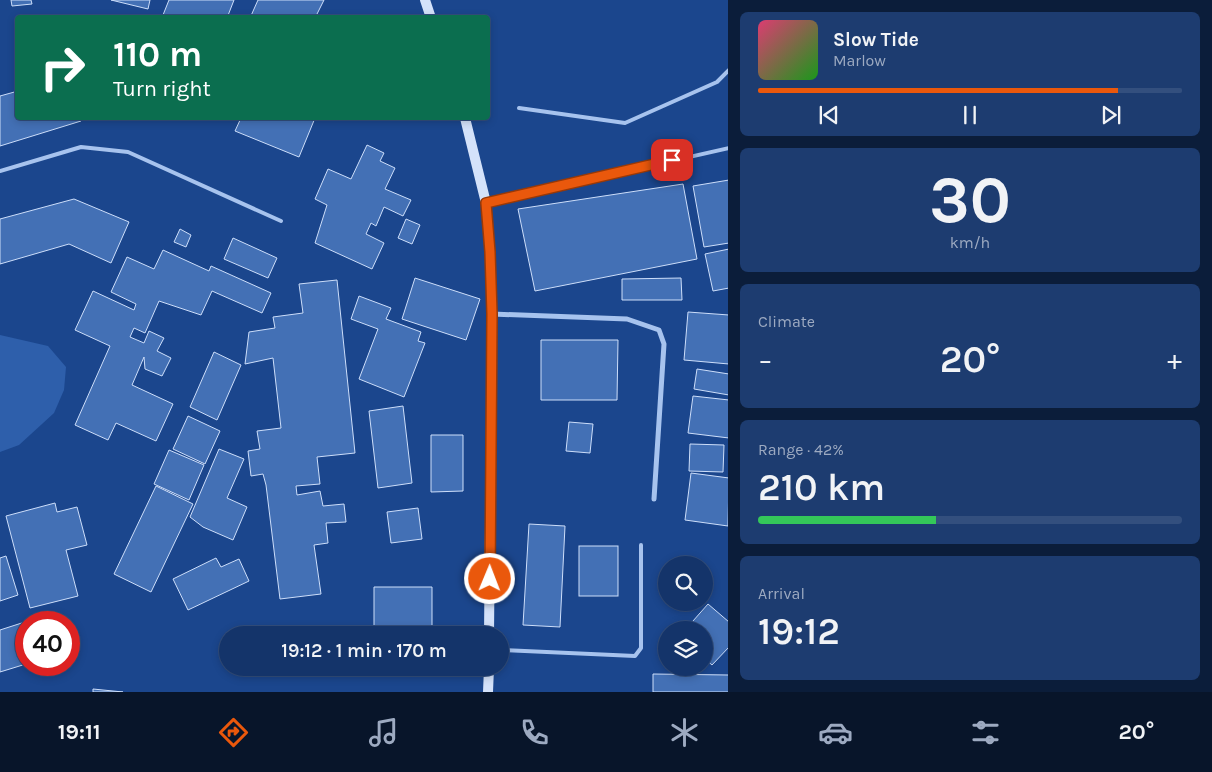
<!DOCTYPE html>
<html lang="en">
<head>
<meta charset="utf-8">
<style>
  :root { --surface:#14346a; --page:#1d3c70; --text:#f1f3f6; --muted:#9daac1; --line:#334f7e; --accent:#ea580c }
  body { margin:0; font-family:Karla,sans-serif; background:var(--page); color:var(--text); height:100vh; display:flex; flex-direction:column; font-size:19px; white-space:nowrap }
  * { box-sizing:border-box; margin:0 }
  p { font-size:16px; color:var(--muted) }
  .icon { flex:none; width:28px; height:28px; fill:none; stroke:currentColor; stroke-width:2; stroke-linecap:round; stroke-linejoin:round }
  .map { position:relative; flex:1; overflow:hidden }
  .side { display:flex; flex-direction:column; gap:12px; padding:12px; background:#0b1d3a; width:484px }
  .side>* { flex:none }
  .guide { position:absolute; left:15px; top:15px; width:475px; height:105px; border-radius:5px; box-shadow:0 2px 8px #0003,0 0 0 1px var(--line); background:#0b6e4f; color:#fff; overflow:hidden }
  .tools { position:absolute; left:658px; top:556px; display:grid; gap:10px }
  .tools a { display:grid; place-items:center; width:55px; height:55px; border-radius:50%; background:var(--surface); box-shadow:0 2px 8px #0003,0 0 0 1px var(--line); font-size:25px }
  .speed { position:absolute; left:15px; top:611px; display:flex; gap:10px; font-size:25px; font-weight:700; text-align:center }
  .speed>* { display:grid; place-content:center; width:65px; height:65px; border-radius:50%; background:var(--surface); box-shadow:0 2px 8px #0003,0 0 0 1px var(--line); line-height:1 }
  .speed .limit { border:8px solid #d22; background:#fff; color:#111 }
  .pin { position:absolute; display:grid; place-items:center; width:42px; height:42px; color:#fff; margin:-21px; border-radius:10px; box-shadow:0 2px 8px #0006 }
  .me { position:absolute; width:55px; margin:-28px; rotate:1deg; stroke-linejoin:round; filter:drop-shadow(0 0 4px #0008) }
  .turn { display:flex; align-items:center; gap:18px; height:105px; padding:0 15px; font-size:22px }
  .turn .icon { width:65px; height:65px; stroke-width:2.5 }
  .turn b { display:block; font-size:35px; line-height:42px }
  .big { font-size:38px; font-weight:600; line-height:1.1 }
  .side .tile { flex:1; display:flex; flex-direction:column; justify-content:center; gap:8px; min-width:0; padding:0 18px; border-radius:8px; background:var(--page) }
  .side .dial { align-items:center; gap:0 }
  .dial b { font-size:65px; line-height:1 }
  .song { display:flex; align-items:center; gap:15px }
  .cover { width:60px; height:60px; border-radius:8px; background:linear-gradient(135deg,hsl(340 70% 55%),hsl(120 70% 35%)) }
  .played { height:5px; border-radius:2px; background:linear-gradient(90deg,var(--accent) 85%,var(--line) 85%) }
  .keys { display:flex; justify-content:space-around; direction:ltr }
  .heat { display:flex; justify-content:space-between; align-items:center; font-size:28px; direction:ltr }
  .charge { height:8px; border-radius:4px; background:linear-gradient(90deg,#34c759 42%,var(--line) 0) }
  .trip { position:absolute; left:219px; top:626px; width:290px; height:50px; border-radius:25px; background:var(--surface); box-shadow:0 2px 8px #0003,0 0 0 1px var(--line); font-weight:600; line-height:50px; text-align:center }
  .tabs { display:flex; height:80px; justify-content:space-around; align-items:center; background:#08152a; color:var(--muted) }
  .tabs .icon { width:35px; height:35px }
  .tabs .active { color:var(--accent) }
  .tabs b { font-size:22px; color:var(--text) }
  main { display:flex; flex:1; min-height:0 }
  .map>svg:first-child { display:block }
  .green { fill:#2e5fab }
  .building { fill:#4370b5; stroke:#cddefa }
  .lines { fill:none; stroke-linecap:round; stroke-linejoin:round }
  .lane { stroke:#a7c3ee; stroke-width:4 }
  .street { stroke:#a7c3ee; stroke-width:5 }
  .secondary { stroke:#d4e2fa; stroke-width:10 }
  .route-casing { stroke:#983908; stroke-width:12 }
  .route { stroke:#ea580c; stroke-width:9 }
</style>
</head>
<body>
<main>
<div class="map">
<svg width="729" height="692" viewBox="0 0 729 692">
  <rect width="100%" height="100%" fill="#1b468d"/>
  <path class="green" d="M0,335L48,346L66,367L64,390L54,413L19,445L0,452Z"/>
  <g class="building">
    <path d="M11,0H31L32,4L12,6Z"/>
    <path d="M111,0H150L148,9Z"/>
    <path d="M169,0H234L227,18H169L163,15Z"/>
    <path d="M258,0H324L315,18H250Z"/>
    <path d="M18,91V118H80L81,121L0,146V96Z"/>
    <path d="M241,118H315L299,157L235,131Z"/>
    <path d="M367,145L384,153L380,161L395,168L385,189L411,200L403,216L384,207L376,226L371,223L366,234L384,243L372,269L315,243L327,205L315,199L328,169L351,179Z"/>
    <path d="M729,180V243L704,247L693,186Z"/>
    <path d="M683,184L697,259L535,291L518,209Z"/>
    <path d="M74,199L129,222L111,263L69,244L0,264V219Z"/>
    <path d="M406,219L420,225L412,244L398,238Z"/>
    <path d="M180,229L191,235L186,247L174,242Z"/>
    <path d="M233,238L277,258L268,278L224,259Z"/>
    <path d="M729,249V288L713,291L705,254Z"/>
    <path d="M163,250L209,271L211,266L271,293L262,313L212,291L201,315L159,301L145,333L134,328L130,337L144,343L149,331L164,338L157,351L171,358L162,376L145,369L144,357L132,385L173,404L156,441L116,423L108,440L75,425L110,346L75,330L93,291L134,310L136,304L111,292L127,257L154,269Z"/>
    <path d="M415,278L480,299L466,340L402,319Z"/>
    <path d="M681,278L682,300H622V279Z"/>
    <path d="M337,280L355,453L317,457L320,484L296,486L297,495L320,491L323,506L344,504L346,522L326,523L328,543L314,545L321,594L280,599L266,485L263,474L251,476L248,451L260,449L257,431L281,428L273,358L245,364L249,332L275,328L273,317L303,313L299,284Z"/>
    <path d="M359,296L391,308L386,319L421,332L418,341L425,343L404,397L359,379L378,329L351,319Z"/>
    <path d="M688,312L729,315V364L684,360Z"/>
    <path d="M541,340H618L617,400H541Z"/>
    <path d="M214,352L241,365L217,420L190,407Z"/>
    <path d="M697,369L729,374V395L694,389Z"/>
    <path d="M693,396L729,400V438L688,433Z"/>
    <path d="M403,406L412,483L378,488L369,411Z"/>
    <path d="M188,416L220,431L205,464L173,449Z"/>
    <path d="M569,422L593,424L590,453L566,451Z"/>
    <path d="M431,435H463V491L431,492Z"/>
    <path d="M690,444L724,445L723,472L689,471Z"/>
    <path d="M219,449L244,459L227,498L247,507L233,540L203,527L190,517Z"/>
    <path d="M169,450L204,465L189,500L154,484Z"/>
    <path d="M691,473L729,478L728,526L685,520Z"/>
    <path d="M156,486L193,504L151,592L114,574Z"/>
    <path d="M55,503L57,512L77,507L87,545L66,550L78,596L30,608L6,516Z"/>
    <path d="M418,508L422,539L391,543L387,512Z"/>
    <path d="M529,524L565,526L560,627L523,625Z"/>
    <rect x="579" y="546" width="39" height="50"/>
    <path d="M6,556L18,595L0,601V558Z"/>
    <path d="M216,558L221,567L239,559L249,581L188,610L173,579Z"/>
    <path d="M374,587H432V626L374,627Z"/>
    <path d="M708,604L729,622V647L712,665L704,658V630H685Z"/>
    <path d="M31,620V622H26V664L0,672V630Z"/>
    <path d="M653,674L729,675V692H653Z"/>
    <path d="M93,689L123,692H93Z"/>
  </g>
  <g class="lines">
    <g class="lane">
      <path d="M519,108L625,123L717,82L729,70"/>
      <path d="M0,171L81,147L128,152L281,221"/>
      <path d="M486,203L729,148"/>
      <path d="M500,650L635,656L641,648V545"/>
    </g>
    <path class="street" d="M492,314L627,319L659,330L664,344L654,499"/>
    <g class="secondary">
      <path d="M425,0L431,18"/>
      <path d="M465,118L486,203L490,252L492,314L489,635"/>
      <path d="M488,692L489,668"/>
    </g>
  </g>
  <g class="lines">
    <g class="route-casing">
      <path id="route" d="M490,579L492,314L490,252L486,203L672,160"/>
    </g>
    <use href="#route" class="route"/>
  </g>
</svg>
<div class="tools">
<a><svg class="icon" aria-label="search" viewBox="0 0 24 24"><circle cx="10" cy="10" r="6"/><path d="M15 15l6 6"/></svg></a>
<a><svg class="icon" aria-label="layers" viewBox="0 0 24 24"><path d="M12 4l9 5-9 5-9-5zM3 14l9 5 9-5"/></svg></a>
</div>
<div class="speed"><div class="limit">40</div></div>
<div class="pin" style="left:672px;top:160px;background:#d93025"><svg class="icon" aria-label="arrive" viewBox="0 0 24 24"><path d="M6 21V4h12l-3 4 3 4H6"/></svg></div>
<svg class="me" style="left:490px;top:579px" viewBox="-20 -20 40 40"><circle r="17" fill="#ea580c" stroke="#fff" stroke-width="3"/><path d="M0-11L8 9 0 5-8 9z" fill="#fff"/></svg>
<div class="trip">19:12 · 1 min · 170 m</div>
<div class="guide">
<div class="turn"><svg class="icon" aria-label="right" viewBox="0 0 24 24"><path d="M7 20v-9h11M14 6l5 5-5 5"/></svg><div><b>110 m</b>Turn right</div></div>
</div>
</div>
<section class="side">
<div class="tile">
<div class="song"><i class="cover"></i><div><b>Slow Tide</b><p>Marlow</p></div></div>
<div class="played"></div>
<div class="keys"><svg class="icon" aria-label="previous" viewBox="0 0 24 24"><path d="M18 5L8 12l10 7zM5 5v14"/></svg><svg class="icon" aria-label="pause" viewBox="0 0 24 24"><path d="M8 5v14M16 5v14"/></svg><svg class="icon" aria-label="next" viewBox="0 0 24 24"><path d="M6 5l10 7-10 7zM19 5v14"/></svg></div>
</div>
<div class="tile dial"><b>30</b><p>km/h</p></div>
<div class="tile"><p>Climate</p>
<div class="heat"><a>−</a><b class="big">20°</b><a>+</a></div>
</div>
<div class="tile"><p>Range · 42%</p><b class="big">210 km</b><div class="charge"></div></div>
<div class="tile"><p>Arrival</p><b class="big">19:12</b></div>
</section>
</main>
<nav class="tabs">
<b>19:11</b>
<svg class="icon active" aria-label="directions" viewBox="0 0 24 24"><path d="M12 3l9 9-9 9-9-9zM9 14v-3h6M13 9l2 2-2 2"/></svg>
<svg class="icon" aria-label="music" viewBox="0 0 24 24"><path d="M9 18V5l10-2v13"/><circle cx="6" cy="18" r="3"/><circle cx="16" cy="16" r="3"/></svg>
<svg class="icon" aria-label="phone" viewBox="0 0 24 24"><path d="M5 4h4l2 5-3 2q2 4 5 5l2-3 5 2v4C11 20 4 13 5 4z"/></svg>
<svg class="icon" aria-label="climate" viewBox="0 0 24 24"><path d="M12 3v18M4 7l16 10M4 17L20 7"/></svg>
<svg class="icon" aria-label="car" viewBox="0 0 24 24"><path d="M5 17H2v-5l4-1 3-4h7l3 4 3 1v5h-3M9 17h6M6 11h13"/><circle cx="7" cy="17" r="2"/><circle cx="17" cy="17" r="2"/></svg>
<svg class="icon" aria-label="filters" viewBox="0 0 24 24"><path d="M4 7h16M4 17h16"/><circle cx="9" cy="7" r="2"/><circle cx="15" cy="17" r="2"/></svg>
<b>20°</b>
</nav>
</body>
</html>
